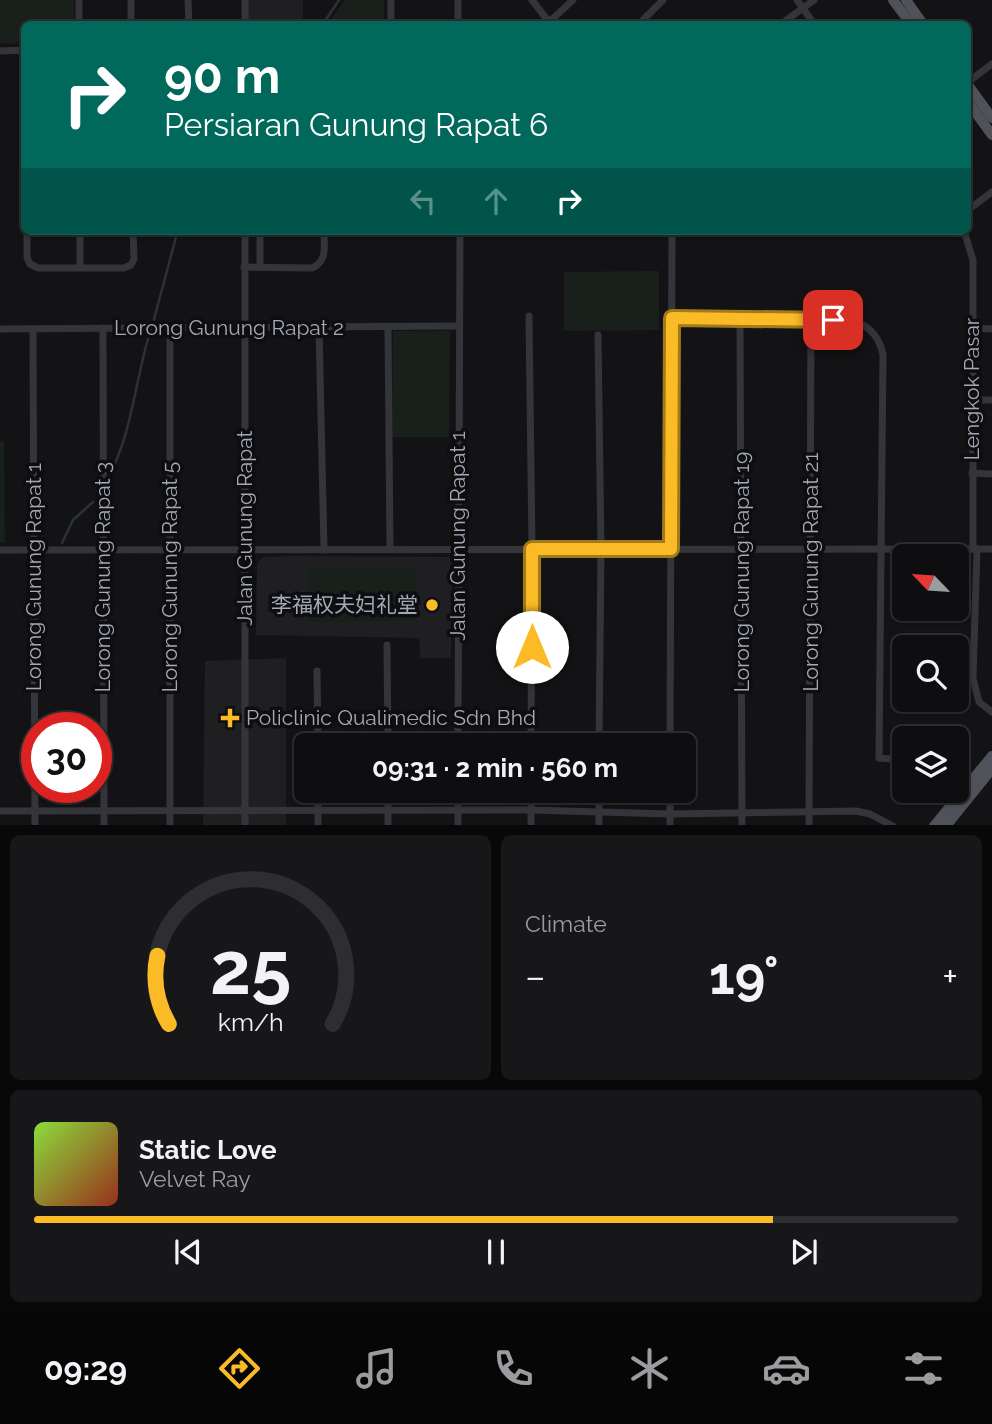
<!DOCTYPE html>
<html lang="en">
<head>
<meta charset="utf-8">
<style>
  :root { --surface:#0e0e10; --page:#171719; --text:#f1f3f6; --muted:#9b9c9f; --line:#2e2e30; --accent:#fbbb26 }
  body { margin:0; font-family:Raleway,"Noto Sans SC",sans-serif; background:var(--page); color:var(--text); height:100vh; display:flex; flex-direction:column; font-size:26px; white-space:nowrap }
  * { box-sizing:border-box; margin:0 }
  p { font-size:23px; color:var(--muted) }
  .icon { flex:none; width:38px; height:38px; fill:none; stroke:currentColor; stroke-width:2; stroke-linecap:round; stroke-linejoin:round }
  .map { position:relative; height:825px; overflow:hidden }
  .drawer { display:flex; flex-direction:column; gap:10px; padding:10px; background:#080809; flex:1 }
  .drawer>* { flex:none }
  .top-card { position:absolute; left:21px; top:21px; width:950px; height:214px; border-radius:10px; box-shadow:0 2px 5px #0004,0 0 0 2px var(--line); background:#00695c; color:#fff; overflow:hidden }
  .needle { width:46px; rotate:295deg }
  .fabs { position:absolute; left:892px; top:544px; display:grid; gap:14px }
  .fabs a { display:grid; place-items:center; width:77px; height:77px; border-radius:10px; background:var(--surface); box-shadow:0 2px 5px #0004,0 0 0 2px var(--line); font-size:35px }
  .speed { position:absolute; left:21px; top:712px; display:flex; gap:14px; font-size:35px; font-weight:700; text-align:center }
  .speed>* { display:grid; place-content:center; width:91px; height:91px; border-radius:50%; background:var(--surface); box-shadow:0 2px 5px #0004,0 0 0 2px var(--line); line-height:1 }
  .speed .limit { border:10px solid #d22; background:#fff; color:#111 }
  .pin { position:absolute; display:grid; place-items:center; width:60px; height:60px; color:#fff; margin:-30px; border-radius:14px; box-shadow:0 4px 10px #0006 }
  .me { position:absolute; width:77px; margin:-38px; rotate:0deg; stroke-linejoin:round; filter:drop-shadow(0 0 5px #0008) }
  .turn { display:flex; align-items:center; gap:24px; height:147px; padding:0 28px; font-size:32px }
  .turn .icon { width:91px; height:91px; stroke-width:2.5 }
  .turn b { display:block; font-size:49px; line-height:60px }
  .lanes { display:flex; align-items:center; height:66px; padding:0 28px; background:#0003; justify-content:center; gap:35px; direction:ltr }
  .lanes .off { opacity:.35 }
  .big { font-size:52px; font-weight:700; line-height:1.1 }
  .drawer .widget { flex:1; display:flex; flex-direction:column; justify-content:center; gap:10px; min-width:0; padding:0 24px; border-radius:10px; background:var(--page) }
  .drawer .dial { align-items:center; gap:0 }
  .dial svg { height:182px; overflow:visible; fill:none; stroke:var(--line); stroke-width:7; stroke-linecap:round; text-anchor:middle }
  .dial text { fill:var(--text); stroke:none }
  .song { display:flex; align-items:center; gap:21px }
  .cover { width:84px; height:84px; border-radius:10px; background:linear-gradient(135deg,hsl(90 70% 55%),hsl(10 70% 35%)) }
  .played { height:7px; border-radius:4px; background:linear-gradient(90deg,var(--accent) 80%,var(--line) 80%) }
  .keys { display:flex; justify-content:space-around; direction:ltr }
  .heat { display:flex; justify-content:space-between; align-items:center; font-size:38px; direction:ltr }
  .drawer .tiles { flex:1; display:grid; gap:10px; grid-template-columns:1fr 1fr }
  .widget:last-child { grid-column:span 2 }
  .trip { position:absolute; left:294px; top:733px; width:402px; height:70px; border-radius:10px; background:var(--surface); box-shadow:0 2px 5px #0004,0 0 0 2px var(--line); font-weight:700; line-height:70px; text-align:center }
  .dock { display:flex; height:112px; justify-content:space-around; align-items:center; background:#060606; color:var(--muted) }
  .dock .icon { width:49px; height:49px }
  .dock .current { color:var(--accent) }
  .dock b { font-size:32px; color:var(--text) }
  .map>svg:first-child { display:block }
  .built { fill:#1f1f22 }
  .green { fill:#19201b }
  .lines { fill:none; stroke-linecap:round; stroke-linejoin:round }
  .stream { stroke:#29323a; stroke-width:2.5 }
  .minor { stroke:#34353a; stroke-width:7 }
  .major { stroke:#50525a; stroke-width:10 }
  .route-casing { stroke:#a37a19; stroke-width:18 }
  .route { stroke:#fbbb26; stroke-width:12 }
  .poi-dot { fill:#fbbb26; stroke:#0e0e10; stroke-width:2.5 }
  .labels { text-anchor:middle; stroke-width:7; stroke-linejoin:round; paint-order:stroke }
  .street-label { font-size:21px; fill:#a4a9b6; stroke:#0e0e10 }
  .poi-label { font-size:21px; fill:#a4a9b6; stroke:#0e0e10; text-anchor:end }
</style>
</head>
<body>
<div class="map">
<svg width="992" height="826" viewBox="0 0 992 826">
  <rect width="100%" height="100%" fill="#131315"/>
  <g class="built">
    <rect x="245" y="0" width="58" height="24"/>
    <path d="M292,556L449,557L453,562L451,658H420L419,638L256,635L257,564L263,557Z"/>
    <path d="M286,658V825L203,826L205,661Z"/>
  </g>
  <g class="green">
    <path d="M0,0H74V24H24V44L0,43Z"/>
    <path d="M345,0H384V24H328Z"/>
    <path d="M659,271V330L564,331V272Z"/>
    <path d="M393,331H450L449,437H392Z"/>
    <path d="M0,441H4L5,543L0,542Z"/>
    <path d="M308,569H417V621L309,622Z"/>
  </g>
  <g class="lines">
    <g class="stream">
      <path d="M323,24L339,0"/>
      <path d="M153,323L176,237L180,231"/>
      <path d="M109,476C131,435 135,384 148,339"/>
      <path d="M62,543L73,520L93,502"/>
    </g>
    <g class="minor">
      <path d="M79,0V24"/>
      <path d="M188,0L189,24"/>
      <path d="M532,0L549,22"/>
      <path d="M797,0L814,24"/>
      <path d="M131,24V0"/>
      <path d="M245,24V0"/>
      <path d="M391,24V0"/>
      <path d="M458,24V0"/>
      <path d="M547,24L573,0"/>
      <path d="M639,24L663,0"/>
      <path d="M781,24L814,0"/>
      <path d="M0,51L24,50"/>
      <path d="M968,82L992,64"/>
      <path d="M968,210L992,192"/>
      <path d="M27,231V257L30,264L38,268H124L131,265L134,259L133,231"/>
      <path d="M80,231V266"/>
      <path d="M245,231V826"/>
      <path d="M964,231L973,260V549"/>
      <path d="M244,267L312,268C328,261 324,246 324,231"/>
      <path d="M260,267V231"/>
      <path d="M529,316L532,549L531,746"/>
      <path d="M672,318L855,321C871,327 880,339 883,355L879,758L905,760"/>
      <path d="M740,318L742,826"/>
      <path d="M319,327L324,550"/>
      <path d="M388,327L390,549"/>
      <path d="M103,328L104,826"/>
      <path d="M973,328L992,329"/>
      <path d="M0,329L459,326"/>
      <path d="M33,329L35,826"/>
      <path d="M598,335L601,549L599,746"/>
      <path d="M972,400H992"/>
      <path d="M972,473L992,474"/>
      <path d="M977,549L973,678L979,702L992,712"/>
      <path d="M0,550L992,549"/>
      <path d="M387,645L388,746"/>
      <path d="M317,671L318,746"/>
      <path d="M458,746L460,231"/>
      <path d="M670,746L672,231"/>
      <path d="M318,791V826"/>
      <path d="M388,791V826"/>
      <path d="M531,791V826"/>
      <path d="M670,791V826"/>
      <path d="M0,811L531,810L670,814L856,811L870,814L893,826"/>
      <path d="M170,826V328"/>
      <path d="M458,826V791"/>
      <path d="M599,826V791"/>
      <path d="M809,826L811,319"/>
    </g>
    <g class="major">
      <path d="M893,0L911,24"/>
      <path d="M906,0L923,24"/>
      <path d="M968,85L992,118"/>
      <path d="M968,102L992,135"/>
      <path d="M934,826L992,756"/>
      <path d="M946,826L992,769"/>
    </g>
  </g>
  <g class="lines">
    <g class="route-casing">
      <path id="route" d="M532,647V549H671L672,318L833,320"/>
    </g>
    <use href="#route" class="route"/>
  </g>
  <g class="poi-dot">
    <circle cx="432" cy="605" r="7"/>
    <path d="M226.5 707.5h7v7h7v7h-7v7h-7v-7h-7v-7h7z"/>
  </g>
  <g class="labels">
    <g class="street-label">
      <text x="229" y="335">Lorong Gunung Rapat 2</text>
      <text transform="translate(972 389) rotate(-90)" y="7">Lengkok Pasar</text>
      <text transform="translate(245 528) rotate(-90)" y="7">Jalan Gunung Rapat</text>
      <text transform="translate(458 536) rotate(-90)" y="7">Jalan Gunung Rapat 1</text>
      <text transform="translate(742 572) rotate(-90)" y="7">Lorong Gunung Rapat 19</text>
      <text transform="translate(811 572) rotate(-90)" y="7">Lorong Gunung Rapat 21</text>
      <text transform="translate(34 577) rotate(-90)" y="7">Lorong Gunung Rapat 1</text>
      <text transform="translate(103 577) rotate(-90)" y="7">Lorong Gunung Rapat 3</text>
      <text transform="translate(170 577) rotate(-90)" y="7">Lorong Gunung Rapat 5</text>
    </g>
    <g class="poi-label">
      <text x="418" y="612">李福权夫妇礼堂</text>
      <text x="246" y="725" text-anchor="start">Policlinic Qualimedic Sdn Bhd</text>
    </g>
  </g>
</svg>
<div class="fabs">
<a><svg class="needle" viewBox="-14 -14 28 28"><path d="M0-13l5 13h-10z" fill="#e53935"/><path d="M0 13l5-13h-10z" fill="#9b9c9f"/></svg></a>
<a><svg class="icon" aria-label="search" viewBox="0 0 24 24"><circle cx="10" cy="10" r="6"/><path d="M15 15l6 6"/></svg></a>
<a><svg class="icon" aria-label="layers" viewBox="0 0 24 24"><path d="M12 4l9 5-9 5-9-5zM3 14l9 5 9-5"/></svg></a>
</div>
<div class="speed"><div class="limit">30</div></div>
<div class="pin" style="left:833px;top:320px;background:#d93025"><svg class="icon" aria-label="arrive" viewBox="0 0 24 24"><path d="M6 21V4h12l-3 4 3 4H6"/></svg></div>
<svg class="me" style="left:532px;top:647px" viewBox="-20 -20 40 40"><circle r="19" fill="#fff"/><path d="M0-13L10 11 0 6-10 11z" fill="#fbbb26"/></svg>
<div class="trip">09:31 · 2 min · 560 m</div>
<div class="top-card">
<div class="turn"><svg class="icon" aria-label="right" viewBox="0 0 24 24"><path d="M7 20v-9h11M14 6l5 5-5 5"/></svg><div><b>90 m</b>Persiaran Gunung Rapat 6</div></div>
<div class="lanes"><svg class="icon off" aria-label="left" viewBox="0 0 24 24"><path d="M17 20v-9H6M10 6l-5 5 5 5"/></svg><svg class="icon off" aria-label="ahead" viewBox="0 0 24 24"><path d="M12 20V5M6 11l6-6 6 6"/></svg><svg class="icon" aria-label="right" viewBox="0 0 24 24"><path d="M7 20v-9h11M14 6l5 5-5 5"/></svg></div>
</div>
</div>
<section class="drawer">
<div class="tiles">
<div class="widget dial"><svg viewBox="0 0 100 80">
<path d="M14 69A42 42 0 1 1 86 69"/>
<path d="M14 69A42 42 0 0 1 9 39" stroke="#fbbb26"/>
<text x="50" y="56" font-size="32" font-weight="700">25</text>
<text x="50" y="72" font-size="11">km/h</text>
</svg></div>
<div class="widget"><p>Climate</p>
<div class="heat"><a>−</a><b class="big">19°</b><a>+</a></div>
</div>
<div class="widget">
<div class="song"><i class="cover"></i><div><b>Static Love</b><p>Velvet Ray</p></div></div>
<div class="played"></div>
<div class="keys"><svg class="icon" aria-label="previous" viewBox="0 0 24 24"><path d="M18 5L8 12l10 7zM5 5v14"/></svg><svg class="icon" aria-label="pause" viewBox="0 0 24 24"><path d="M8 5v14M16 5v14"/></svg><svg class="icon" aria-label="next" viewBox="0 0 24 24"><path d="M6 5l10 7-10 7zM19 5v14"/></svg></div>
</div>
</div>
</section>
<nav class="dock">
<b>09:29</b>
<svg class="icon current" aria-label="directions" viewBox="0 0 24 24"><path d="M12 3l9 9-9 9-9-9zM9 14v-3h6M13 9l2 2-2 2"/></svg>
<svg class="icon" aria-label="music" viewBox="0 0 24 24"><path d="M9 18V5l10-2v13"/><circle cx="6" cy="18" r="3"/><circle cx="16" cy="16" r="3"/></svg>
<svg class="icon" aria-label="phone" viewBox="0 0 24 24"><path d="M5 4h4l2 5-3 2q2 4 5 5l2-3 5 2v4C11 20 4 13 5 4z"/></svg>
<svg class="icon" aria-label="climate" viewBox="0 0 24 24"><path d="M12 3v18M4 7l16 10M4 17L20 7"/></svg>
<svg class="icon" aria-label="car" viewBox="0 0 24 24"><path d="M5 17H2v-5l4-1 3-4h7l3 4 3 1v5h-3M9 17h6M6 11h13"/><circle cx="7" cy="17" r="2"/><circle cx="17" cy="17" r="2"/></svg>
<svg class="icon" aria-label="filters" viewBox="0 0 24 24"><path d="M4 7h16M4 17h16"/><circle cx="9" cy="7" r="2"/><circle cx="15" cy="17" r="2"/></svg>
</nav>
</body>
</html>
